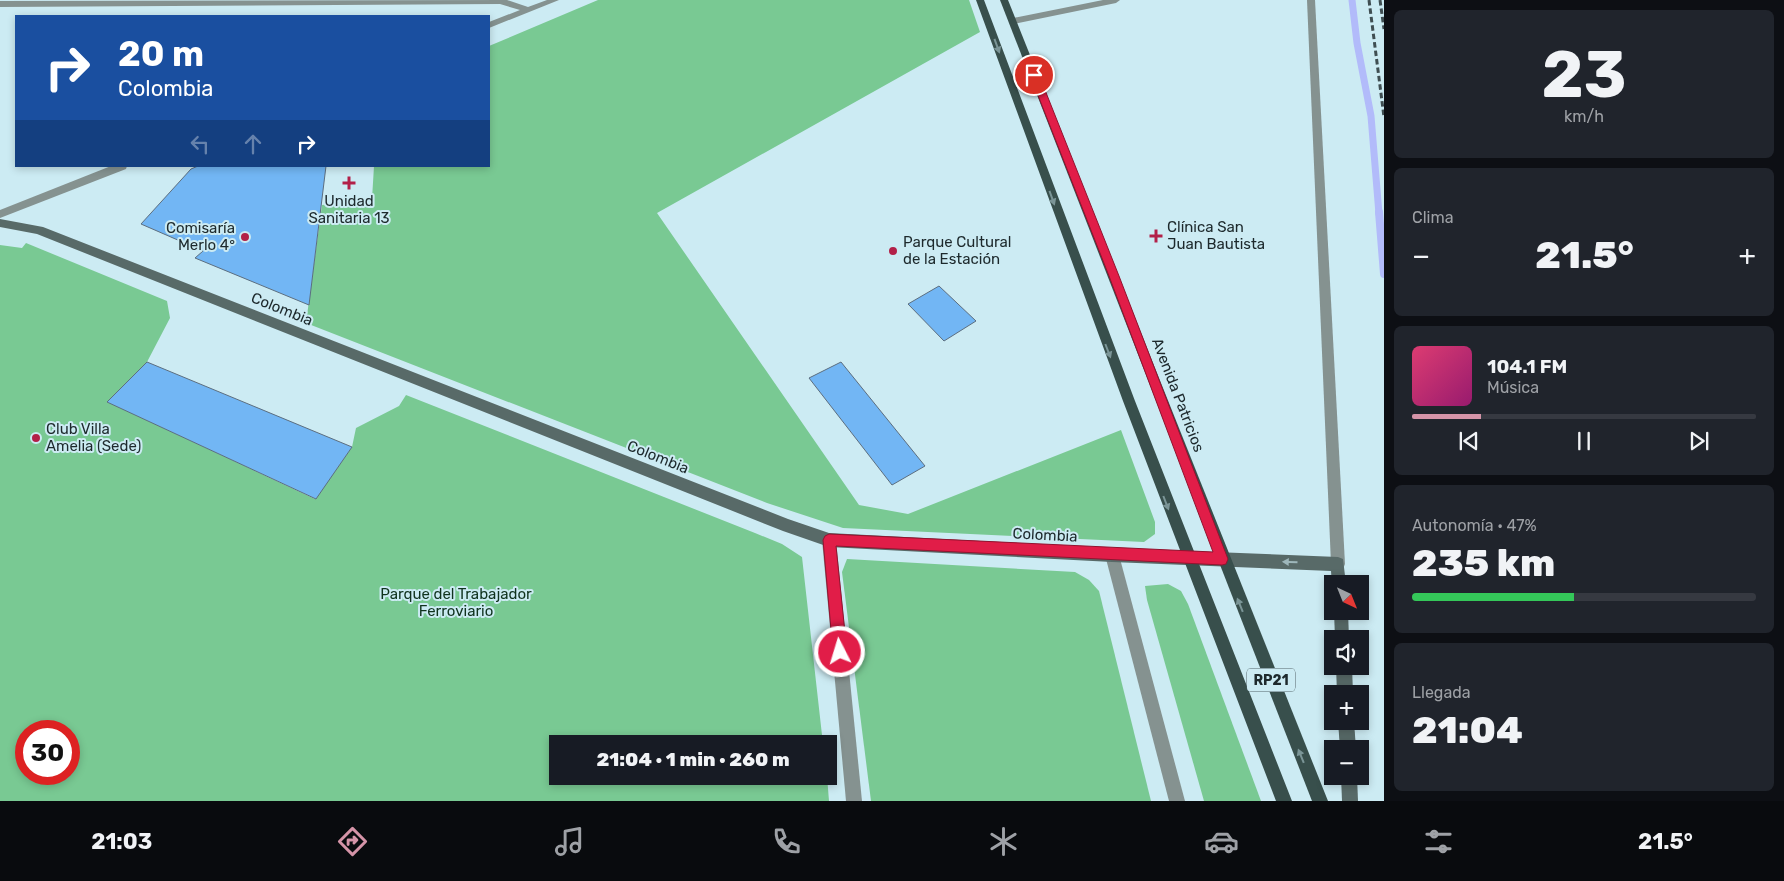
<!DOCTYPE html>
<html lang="es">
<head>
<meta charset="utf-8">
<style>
  :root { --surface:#171b24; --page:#20242c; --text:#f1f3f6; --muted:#9ea1a6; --line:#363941; --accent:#d594a8 }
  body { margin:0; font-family:Rubik,sans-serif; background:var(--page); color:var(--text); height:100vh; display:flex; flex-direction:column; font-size:19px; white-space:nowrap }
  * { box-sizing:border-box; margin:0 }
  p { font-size:16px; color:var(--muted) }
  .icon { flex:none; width:28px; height:28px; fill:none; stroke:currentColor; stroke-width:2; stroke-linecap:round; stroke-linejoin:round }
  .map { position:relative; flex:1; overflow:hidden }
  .panel { display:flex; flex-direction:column; gap:10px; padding:10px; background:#0d0f14; width:400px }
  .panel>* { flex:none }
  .guide { position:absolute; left:15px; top:15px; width:475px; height:152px; border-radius:0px; box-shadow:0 2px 8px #0003; background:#1a4fa0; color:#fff; overflow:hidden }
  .needle { width:32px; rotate:137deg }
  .controls { position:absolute; left:1324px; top:575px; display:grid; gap:10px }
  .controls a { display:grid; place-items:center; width:45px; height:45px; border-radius:0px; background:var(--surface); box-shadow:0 2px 8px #0003; font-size:25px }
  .speed { position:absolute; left:15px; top:720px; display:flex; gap:10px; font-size:25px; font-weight:700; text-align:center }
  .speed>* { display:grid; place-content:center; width:65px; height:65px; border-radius:50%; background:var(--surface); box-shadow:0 2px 8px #0003; line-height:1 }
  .speed .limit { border:8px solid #d22; background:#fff; color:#111 }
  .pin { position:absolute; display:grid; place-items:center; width:42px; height:42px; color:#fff; margin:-21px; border:2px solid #fff; border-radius:50%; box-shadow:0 1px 5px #0007 }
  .me { position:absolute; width:55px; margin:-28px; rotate:355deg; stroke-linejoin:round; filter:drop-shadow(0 0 4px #0008) }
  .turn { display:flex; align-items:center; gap:18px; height:105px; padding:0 20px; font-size:22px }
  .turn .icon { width:65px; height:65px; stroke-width:2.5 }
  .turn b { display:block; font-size:35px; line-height:42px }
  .lanes { display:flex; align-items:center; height:48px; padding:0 20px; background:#0003; justify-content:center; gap:25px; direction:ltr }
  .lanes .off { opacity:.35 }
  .big { font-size:38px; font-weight:800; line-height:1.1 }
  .panel .card { flex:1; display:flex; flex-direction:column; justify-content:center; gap:8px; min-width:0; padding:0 18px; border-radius:8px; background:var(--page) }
  .panel .dial { align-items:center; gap:0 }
  .dial b { font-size:65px; line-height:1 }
  .song { display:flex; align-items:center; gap:15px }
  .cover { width:60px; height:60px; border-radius:8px; background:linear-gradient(135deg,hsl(340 70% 55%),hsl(320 70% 35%)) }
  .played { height:5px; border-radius:2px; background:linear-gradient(90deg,var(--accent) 20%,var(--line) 20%) }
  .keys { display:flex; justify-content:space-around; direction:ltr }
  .heat { display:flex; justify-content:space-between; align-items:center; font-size:28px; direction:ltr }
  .charge { height:8px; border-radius:4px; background:linear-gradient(90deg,#34c759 47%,var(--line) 0) }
  .trip { position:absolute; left:549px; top:735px; width:288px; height:50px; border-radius:0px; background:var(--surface); box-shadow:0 2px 8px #0003; font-weight:800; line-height:50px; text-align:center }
  .dock { display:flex; height:80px; justify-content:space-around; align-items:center; background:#090b0e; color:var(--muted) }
  .dock .icon { width:35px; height:35px }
  .dock .active { color:var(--accent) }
  .dock b { font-size:22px; color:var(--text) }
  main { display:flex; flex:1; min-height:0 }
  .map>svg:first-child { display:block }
  .green { fill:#79c993; fill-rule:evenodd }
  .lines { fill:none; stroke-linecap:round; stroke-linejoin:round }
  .stream-far1 { stroke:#b2bbfa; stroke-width:7 }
  .stream { stroke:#b2bbfa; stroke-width:8 }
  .building { fill:#72b6f4; stroke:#5c6e7f }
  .street { fill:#859290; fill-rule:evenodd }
  .secondary { fill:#586a68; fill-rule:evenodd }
  .primary { fill:#384f4c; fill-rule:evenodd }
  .rail { stroke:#3f4e52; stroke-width:3; stroke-dasharray:5.5 3; stroke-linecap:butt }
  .oneway { fill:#7b9597 }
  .oneway2 { fill:#9eb7bb }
  .route { fill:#e11d48; stroke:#92132f }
  .poi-dot { fill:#b22048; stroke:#ccebf3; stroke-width:2 }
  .labels { text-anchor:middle; stroke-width:4; stroke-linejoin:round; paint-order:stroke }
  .shield { fill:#ccebf3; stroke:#526368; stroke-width:1 }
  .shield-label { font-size:14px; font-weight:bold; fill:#1d292c }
  .poi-label { font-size:15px; fill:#1d292c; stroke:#ccebf3; text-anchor:start }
  .street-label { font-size:15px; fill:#1d292c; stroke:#ccebf3 }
  .park-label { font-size:15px; fill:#10331e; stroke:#ccebf3 }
</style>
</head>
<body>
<main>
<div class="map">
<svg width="1384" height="801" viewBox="0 0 1384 801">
  <rect width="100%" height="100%" fill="#ccebf3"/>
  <g class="green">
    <path d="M598,0H969L980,32L657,213L859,505L908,514L1121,430L1155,522V534L1144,542L843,528L767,503L306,323L322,205L372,199L374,166H489V46Z"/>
    <path d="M26,243L167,301L170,318L147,362L108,402L315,499L352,447L356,428L399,406L406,395L755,533L782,544L802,557L823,744H558V776H827L829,801H0V245L22,248ZM26,731H69V774H26Z"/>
    <path d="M847,559L1075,572L1089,580L1099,591L1151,801H871L842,572Z"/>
    <path d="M1168,584L1181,591L1188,604L1261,801H1204L1147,600L1145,586Z"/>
  </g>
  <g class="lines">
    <path class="stream-far1" d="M1352,0L1357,43L1371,116L1379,214"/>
    <path class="stream" d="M1379,212L1384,274"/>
  </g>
  <g class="building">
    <path d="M198,166H326L309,305L195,258L203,251L141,224L191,169Z"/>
    <path d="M939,286L976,321L944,341L908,304Z"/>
    <path d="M147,362L352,447L316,499L107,402Z"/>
    <path d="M841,362L925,466L892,485L809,378Z"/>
  </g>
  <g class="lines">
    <g class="street">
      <path d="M507,0L528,7L547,0H559L489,28V22L520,10L500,4L0,7V1Z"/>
      <path d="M1103,0H1120L1116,3L1013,24L1009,21L1013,18Z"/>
      <path d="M1307,0H1315L1345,564L1343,569L1338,571L1333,569L1331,564Z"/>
      <path d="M111,166H127L126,169L0,218V210Z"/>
      <path d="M829,533L834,535L836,540L862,801H846L822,540L824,535Z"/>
      <path d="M1112,548L1117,550L1119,555L1185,801H1169L1105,555L1107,550Z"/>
    </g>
    <g class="secondary">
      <path d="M0,219L43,227L788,519L829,533L1112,548L1338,557L1343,559L1346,584H1332V585L1331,571L1112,562L829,547L783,531L37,234L0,227Z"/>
      <path d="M1334,611H1348L1349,639H1335Z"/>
      <path d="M1336,666H1352L1353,694H1337Z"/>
      <path d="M1338,721H1354L1356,749H1340Z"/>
      <path d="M1341,776H1357L1358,801H1342Z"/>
    </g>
    <g class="primary">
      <path d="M976,0H984L1135,401L1292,801H1276L1123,401Z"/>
      <path d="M1000,0H1008L1328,801H1312Z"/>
    </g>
    <g class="rail">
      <path d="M1369,0L1384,117"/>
      <path d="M1380,0L1384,29"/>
    </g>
  </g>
  <defs><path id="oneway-solid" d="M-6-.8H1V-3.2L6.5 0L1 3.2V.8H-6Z" transform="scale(1.25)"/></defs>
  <g class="oneway">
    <use href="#oneway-solid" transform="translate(997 46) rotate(70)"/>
    <use href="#oneway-solid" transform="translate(1052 198) rotate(70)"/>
    <use href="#oneway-solid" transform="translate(1108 351) rotate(69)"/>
    <use href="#oneway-solid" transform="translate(1166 503) rotate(69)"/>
    <use href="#oneway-solid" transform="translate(1240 605) rotate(-112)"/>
    <use href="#oneway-solid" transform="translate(1301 756) rotate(-112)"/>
  </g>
  <use class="oneway2" href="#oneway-solid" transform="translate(1290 562) rotate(-178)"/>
  <path class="route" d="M1031,73H1034L1039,75L1119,276L1228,559L1226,564L1222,565L836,546L847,652L845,657L840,659L835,657L833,652L823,540L825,536L829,534L1213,552L1109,276L1030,75Z"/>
  <g class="poi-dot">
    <path d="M346.5 175.5h5v5h5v5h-5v5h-5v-5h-5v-5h5z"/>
    <path d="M1153.5 228.5h5v5h5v5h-5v5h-5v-5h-5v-5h5z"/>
    <circle cx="245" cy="237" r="5"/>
    <circle cx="893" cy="251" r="5"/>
    <circle cx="36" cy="438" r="5"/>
  </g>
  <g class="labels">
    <rect class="shield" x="1247" y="668.5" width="48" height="23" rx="4"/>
    <g class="shield-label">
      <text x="1271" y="685">RP21</text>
    </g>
    <g class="poi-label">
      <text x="349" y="206" text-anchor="middle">Unidad<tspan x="349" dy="17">Sanitaria 13</tspan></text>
      <text x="1167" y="232">Clínica San<tspan x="1167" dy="17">Juan Bautista</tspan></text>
      <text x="235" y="233" text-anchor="end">Comisaría<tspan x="235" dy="17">Merlo 4°</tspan></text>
      <text x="903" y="247">Parque Cultural<tspan x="903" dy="17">de la Estación</tspan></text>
      <text x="46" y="434">Club Villa<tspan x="46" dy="17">Amelia (Sede)</tspan></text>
    </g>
    <g class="street-label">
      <text transform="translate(282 309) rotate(22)" y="5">Colombia</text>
      <text transform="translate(1178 395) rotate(69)" y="5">Avenida Patricios</text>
      <text transform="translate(658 457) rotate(22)" y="5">Colombia</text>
      <text transform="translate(1045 535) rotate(3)" y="5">Colombia</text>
    </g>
    <g class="park-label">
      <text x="456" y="599">Parque del Trabajador<tspan x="456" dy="17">Ferroviario</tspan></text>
    </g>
  </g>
</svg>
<div class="controls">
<a><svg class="needle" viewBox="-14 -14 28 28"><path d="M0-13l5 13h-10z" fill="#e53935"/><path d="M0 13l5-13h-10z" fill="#9ea1a6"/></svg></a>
<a><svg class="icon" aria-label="sound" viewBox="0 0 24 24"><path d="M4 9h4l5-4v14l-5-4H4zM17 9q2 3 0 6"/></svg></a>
<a>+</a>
<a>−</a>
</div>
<div class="speed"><div class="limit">30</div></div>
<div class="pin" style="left:1034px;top:75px;background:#d93025"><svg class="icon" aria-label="arrive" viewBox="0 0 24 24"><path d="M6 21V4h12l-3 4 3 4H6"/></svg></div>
<svg class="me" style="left:840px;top:652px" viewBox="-20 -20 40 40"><circle r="17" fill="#e11d48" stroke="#fff" stroke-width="3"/><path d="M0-11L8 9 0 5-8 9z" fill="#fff"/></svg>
<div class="trip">21:04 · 1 min · 260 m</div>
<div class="guide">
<div class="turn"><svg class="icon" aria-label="right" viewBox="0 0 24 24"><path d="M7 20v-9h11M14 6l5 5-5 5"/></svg><div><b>20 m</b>Colombia</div></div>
<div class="lanes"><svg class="icon off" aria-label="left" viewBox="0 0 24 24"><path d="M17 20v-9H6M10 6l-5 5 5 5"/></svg><svg class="icon off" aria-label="ahead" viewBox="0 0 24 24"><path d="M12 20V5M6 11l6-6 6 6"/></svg><svg class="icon" aria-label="right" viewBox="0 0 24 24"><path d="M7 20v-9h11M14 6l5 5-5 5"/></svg></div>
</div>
</div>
<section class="panel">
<div class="card dial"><b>23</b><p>km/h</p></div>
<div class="card"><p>Clima</p>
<div class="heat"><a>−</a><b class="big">21.5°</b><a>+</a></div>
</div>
<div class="card">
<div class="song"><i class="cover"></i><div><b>104.1 FM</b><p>Música</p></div></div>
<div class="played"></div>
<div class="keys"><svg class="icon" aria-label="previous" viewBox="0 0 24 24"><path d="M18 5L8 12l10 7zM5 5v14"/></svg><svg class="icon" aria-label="pause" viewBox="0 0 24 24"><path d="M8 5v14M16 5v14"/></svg><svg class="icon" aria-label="next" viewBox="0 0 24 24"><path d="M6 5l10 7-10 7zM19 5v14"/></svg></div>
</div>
<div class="card"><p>Autonomía · 47%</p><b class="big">235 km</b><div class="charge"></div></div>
<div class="card"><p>Llegada</p><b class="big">21:04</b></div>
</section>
</main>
<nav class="dock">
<b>21:03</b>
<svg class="icon active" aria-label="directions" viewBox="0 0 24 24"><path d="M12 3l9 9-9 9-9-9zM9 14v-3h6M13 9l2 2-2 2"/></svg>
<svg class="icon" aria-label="music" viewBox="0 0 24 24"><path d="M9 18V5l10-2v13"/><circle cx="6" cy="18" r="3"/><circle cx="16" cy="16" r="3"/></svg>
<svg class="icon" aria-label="phone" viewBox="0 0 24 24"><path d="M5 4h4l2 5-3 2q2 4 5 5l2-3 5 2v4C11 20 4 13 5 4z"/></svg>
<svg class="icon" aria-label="climate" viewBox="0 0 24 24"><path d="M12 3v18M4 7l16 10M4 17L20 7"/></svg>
<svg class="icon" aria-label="car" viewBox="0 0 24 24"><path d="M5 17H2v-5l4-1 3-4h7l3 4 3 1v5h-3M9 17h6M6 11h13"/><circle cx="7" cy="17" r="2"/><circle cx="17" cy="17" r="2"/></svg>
<svg class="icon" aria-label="filters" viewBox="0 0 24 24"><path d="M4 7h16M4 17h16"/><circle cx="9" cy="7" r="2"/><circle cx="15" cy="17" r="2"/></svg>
<b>21.5°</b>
</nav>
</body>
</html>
